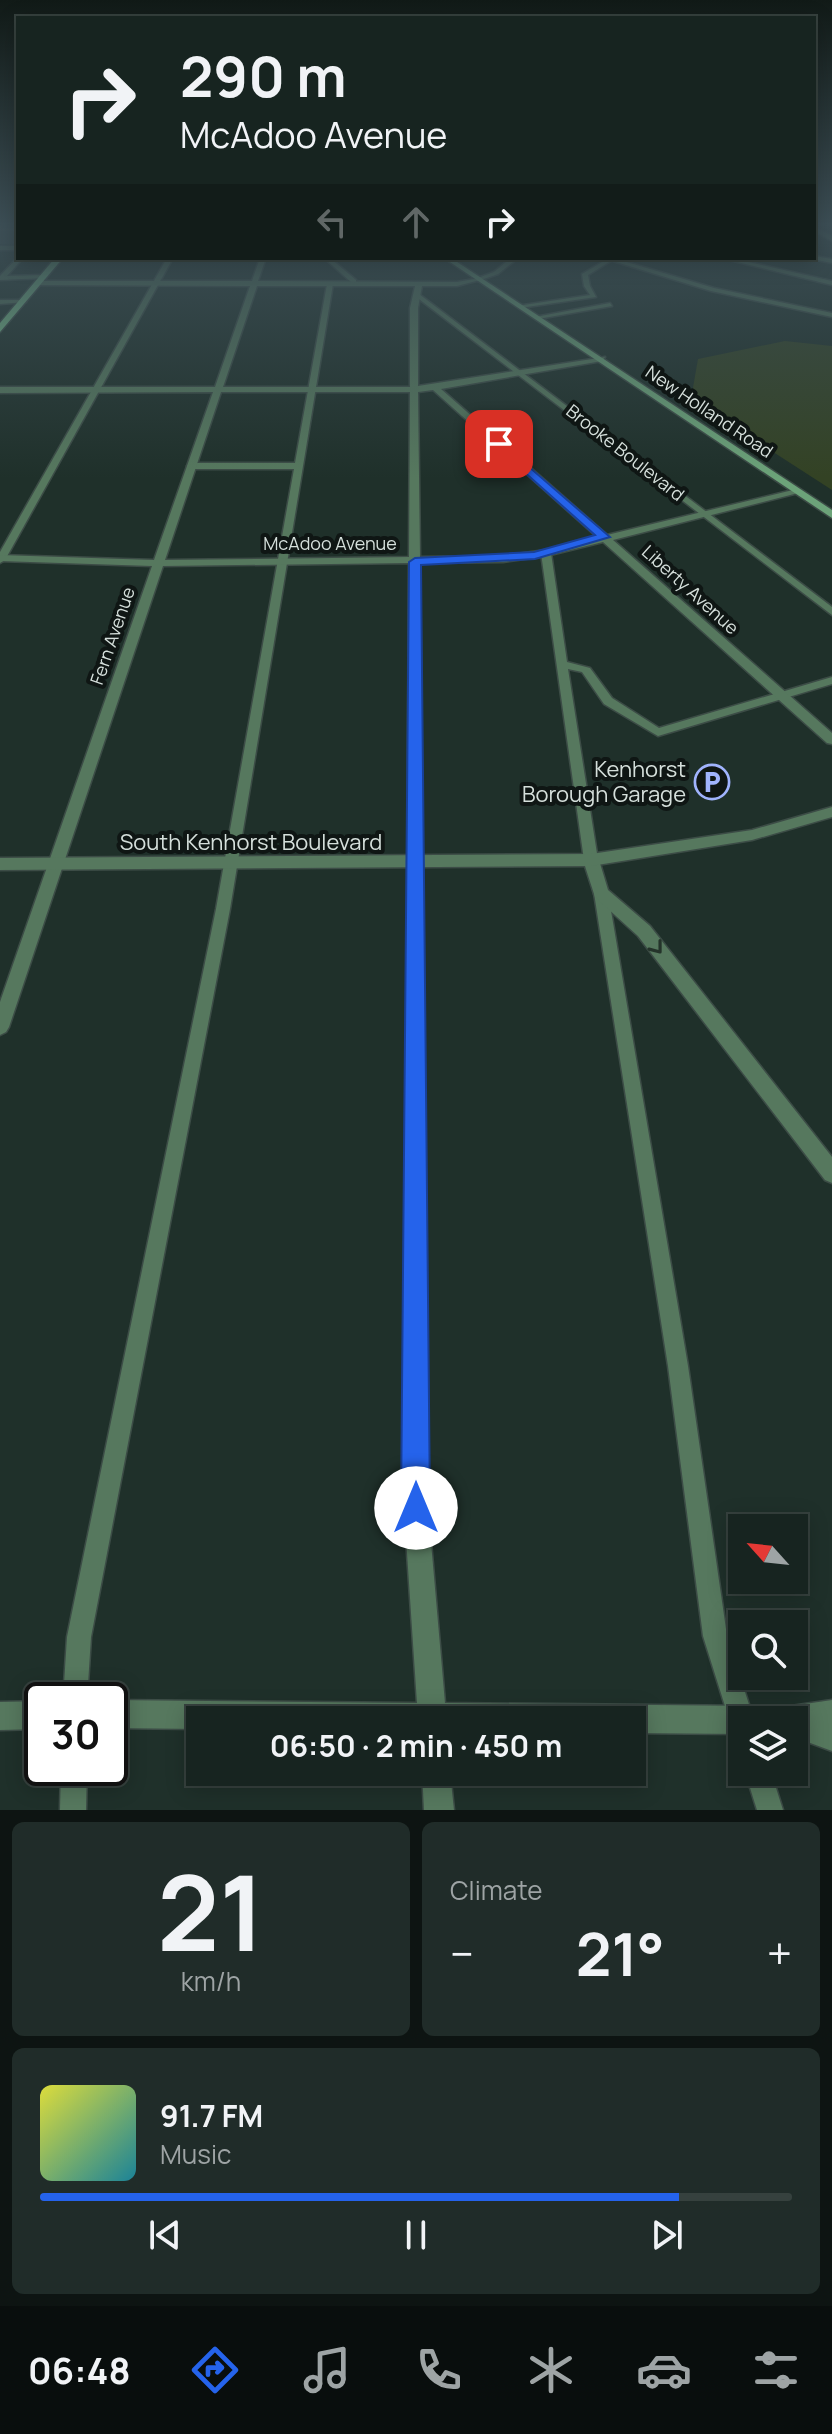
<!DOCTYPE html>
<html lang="en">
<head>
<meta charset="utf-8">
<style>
  :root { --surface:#172420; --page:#202c29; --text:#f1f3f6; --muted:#9ea4a5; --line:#36413e; --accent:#2563eb }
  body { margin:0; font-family:Manrope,sans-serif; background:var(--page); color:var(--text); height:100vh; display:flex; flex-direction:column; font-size:30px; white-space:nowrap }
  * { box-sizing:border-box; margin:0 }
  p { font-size:26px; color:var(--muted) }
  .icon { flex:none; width:44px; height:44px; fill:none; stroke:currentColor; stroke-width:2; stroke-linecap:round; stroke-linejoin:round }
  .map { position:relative; height:1810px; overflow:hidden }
  .drawer { display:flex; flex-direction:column; gap:12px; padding:12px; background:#0d1412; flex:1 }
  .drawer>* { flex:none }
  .banner { position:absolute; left:16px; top:16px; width:800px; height:244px; border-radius:0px; box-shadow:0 4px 20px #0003,0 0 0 2px var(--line); background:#172420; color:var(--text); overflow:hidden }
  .needle { width:52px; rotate:297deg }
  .fabs { position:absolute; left:728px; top:1514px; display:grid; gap:16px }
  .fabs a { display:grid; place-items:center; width:80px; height:80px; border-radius:0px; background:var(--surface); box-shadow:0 4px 20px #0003,0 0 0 2px var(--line); font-size:40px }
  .speed { position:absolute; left:24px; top:1682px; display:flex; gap:16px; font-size:40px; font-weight:700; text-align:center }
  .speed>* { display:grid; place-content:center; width:104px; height:104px; border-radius:50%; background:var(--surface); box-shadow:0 4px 20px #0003,0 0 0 2px var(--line); line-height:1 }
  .speed .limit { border:4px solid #111; border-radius:12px; background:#fff; color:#111 }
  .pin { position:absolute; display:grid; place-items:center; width:68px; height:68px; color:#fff; margin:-34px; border-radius:16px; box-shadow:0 4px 12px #0006 }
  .me { position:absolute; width:88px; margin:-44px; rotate:0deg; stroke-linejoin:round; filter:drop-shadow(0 0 6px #0008) }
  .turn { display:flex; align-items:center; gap:28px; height:168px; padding:0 32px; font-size:36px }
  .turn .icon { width:104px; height:104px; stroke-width:2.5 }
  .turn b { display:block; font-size:56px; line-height:68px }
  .lanes { display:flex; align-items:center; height:76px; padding:0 32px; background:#0003; justify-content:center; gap:40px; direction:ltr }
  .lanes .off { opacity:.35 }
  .big { font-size:60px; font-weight:700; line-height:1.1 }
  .drawer .card { flex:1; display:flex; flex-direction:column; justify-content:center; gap:12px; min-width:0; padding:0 28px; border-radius:12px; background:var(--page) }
  .drawer .dial { align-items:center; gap:0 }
  .dial b { font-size:104px; line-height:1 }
  .song { display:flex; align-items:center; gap:24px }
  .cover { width:96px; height:96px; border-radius:12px; background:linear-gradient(135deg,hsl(60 70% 55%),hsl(190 70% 35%)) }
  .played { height:8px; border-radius:4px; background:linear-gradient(90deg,var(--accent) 85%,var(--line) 85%) }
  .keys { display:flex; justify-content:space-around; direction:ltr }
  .heat { display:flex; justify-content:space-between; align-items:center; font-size:44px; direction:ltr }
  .drawer .tiles { flex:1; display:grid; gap:12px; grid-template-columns:1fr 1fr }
  .card:last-child { grid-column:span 2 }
  .trip { position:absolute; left:186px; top:1706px; width:460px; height:80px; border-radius:0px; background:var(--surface); box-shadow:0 4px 20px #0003,0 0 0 2px var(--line); font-weight:700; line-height:80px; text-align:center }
  .dock { display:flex; height:128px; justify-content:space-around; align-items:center; background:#090e0d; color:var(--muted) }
  .dock .icon { width:56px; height:56px }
  .dock .current { color:var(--accent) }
  .dock b { font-size:36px; color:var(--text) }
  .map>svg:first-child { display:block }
  .green { fill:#334224 }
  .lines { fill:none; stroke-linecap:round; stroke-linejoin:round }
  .service-casing { stroke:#3c4c46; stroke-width:3 }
  .minor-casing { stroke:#3c4c46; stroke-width:3 }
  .tertiary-casing { stroke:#3c4c46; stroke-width:3 }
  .secondary-casing { stroke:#3c4c46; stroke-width:3 }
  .primary-casing { stroke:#3c4c46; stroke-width:3 }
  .service { fill:#56785e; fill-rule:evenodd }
  .minor { fill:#56785e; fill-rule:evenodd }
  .tertiary { fill:#56785e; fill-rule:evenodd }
  .secondary { fill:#6ca379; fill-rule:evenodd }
  .primary { fill:#7cc58e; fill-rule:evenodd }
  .wall { fill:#3d504f }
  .building { fill:#4e5f5e; stroke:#637371; stroke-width:2 }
  .oneway { stroke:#24332a }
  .route { fill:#2563eb; stroke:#184099; stroke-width:2 }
  .labels { text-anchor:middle; stroke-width:8; stroke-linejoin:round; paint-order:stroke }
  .far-street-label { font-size:18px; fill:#d5dfdb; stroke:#0f1614 }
  .poi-label { font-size:22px; fill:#d5dfdb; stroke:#0f1614; text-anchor:end }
  .street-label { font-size:22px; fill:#d5dfdb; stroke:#0f1614 }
</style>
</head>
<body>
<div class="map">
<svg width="832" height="1810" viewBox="0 0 832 1810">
  <rect width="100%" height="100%" fill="#1f302a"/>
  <path class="green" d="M785,341L832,346V490L691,399L698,359Z"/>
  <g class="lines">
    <g class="service-casing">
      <g id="service">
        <rect x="0" y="246" width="18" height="4"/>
        <path d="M18,257L23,258L7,276L44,275L46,278L0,280V276Z"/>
        <path d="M167,258H173L5,560L0,563V552Z"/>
        <path d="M324,258H330L356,280V285H352L351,282Z"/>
        <path d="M609,258L614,259L588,275L590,286L596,297L520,308L517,306L590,295L584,286L582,274Z"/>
        <path d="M721,258H731L832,281V285Z"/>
        <path d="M330,282L333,284L230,909L91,1637L87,1700H63L67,1637L216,909L294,469H191L187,466L191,463H295L327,284Z"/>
        <path d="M415,294H419L832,607V615L415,296Z"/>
        <path d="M0,300H23L26,302L0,304Z"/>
        <path d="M610,303L612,306L538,319L535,317Z"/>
        <path d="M546,550L551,553L567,662L590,668L612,698L659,728L832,677V684L658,736L604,704L582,672L568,669L598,860L591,865L584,860L541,553Z"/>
        <path d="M601,888L608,893L688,1366L727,1636L754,1720H742V1734L733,1731L730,1722L703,1636L668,1366L594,893Z"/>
        <path d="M61,1768H87L86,1810H60Z"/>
        <path d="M745,1772H771L783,1810H757Z"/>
      </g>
    </g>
    <g class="minor-casing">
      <g id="minor">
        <path d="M814,227L832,236V241L814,231Z"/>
        <path d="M814,256L832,259V263L812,259Z"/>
        <path d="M260,258H266L258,281L457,282L480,278V280L457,286H422L418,308V386L605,357L602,361L441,389L607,535L797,489L802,492L613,540L832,733V744L827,743L603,542L546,556L503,562L420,563L428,1508L445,1703L754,1706L764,1710L768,1720H742V1734L632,1733V1720H200V1729L110,1728V1700L417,1703L404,1508L409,563L163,566L9,1027L6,1032L0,1035V1002L152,566L0,561V555L154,560L213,392L0,393V387H215L250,286L39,285L36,283L39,281H252ZM257,286H415L410,308V387H223ZM433,390L597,537L546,550L503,556L420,557L418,392ZM221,392H410L409,557L165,560Z"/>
        <path d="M603,258H613L714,288L832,313V317L711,291Z"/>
        <path d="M591,854L599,860L608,890L650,926L832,1157V1183L825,1180L638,936L595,897L583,860Z"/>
        <path d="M832,1700V1751L794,1737V1720H777L781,1710L791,1706Z"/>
        <path d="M42,1701V1729L0,1730V1702Z"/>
        <path d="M422,1772H450L454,1810H424Z"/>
      </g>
    </g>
    <g class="tertiary-casing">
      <g id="tertiary">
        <path d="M511,258H518L498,274L478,281L475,279L494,272Z"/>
        <path d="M832,807V817L752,840L591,866L0,870V858L591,854L752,830Z"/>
      </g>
    </g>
    <g class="secondary-casing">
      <path id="secondary" d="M444,258H451L832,510V518Z"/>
    </g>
    <g class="primary-casing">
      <path id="primary" d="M55,258H63L0,332V323Z"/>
    </g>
    <use href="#service" class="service"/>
    <use href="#minor" class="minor"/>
    <use href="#tertiary" class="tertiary"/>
    <use href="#secondary" class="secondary"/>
    <use href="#primary" class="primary"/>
  </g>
  <path class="wall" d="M0,224H18V245L0,244Z"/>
  <path class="building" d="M0,224H18V230L0,229Z"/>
  <defs><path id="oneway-chevron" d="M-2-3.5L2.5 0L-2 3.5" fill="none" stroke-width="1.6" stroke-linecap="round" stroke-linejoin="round" transform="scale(2)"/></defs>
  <use class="oneway" href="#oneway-chevron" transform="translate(657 948) rotate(52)"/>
  <linearGradient id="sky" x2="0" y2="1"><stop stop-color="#111a17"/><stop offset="0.47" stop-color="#3c4e55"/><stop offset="1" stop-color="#3c4e55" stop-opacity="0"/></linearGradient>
  <rect width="832" height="478" fill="url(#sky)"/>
  <path class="route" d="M499,441L610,537L535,559L421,565L430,1508L426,1518L416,1522L406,1518L401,1508L409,562L415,558L534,552L595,535L495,446L494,444Z"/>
  <defs>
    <g id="parking-ring" transform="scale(1.8)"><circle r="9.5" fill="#0f1614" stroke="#a0b3fd" stroke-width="1.5"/><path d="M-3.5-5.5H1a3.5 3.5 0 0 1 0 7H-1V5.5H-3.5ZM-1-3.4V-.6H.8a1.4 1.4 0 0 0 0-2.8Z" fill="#a0b3fd"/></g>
  </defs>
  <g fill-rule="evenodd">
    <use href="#parking-ring" x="712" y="782"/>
  </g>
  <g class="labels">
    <g class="far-street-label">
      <text transform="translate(709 412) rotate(34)" y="6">New Holland Road</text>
      <text transform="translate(625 453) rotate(38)" y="6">Brooke Boulevard</text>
      <text x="330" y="550">McAdoo Avenue</text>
      <text transform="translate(690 590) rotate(42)" y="6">Liberty Avenue</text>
      <text transform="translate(113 636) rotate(-71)" y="6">Fern Avenue</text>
    </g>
    <g class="poi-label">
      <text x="686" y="777">Kenhorst<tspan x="686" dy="25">Borough Garage</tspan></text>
    </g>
    <g class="street-label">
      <text x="251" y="850">South Kenhorst Boulevard</text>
    </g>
  </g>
</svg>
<div class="fabs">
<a><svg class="needle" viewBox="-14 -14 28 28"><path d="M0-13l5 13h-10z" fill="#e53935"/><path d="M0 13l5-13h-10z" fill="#9ea4a5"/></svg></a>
<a><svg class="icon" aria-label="search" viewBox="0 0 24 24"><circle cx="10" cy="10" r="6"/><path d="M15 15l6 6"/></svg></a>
<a><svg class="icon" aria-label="layers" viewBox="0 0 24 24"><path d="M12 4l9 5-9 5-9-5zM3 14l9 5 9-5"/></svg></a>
</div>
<div class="speed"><div class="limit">30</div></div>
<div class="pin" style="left:499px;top:444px;background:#d93025"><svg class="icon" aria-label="arrive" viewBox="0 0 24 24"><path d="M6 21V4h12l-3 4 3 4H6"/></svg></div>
<svg class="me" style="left:416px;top:1508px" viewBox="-20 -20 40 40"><circle r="19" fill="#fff"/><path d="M0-13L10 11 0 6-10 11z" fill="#2563eb"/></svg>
<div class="trip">06:50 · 2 min · 450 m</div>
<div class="banner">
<div class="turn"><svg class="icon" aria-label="right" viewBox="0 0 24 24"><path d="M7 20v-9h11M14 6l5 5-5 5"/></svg><div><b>290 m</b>McAdoo Avenue</div></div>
<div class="lanes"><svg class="icon off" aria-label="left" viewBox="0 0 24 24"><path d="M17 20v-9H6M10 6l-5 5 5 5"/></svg><svg class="icon off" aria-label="ahead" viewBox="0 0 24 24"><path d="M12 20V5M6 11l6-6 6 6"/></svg><svg class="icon" aria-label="right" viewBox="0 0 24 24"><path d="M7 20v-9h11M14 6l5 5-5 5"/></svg></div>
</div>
</div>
<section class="drawer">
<div class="tiles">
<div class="card dial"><b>21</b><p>km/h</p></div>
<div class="card"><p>Climate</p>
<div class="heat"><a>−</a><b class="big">21°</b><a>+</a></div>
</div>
<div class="card">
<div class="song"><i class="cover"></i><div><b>91.7 FM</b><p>Music</p></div></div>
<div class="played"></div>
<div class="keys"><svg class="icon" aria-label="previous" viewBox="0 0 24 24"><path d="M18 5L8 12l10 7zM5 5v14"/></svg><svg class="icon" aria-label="pause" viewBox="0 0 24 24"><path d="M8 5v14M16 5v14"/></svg><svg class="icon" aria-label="next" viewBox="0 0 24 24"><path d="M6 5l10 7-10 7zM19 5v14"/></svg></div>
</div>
</div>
</section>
<nav class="dock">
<b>06:48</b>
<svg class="icon current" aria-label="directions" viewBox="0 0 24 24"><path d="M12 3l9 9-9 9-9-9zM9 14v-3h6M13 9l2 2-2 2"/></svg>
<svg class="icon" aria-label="music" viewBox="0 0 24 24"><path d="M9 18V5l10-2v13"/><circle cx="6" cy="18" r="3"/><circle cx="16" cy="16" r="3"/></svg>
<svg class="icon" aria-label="phone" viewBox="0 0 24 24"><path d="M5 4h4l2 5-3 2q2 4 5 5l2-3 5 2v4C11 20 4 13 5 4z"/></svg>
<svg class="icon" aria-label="climate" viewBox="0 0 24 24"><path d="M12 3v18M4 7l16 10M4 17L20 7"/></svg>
<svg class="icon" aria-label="car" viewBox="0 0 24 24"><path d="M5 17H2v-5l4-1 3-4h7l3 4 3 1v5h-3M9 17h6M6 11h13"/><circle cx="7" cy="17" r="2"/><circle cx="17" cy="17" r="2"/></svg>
<svg class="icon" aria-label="filters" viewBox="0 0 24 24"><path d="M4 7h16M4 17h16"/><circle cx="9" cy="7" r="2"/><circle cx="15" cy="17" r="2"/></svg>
</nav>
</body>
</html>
